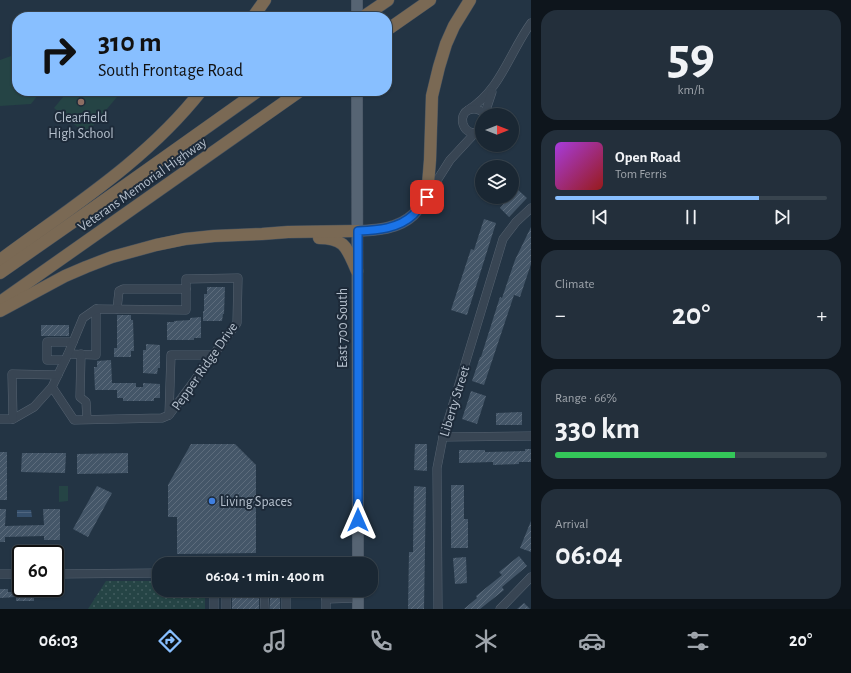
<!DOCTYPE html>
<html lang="en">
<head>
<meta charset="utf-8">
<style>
  :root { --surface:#1a2733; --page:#232f3b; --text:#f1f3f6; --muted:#9fa5ac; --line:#38444e; --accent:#88bfff }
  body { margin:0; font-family:"Alegreya Sans",sans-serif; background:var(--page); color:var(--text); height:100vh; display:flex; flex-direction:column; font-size:15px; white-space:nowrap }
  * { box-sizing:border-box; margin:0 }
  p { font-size:13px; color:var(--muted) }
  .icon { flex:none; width:22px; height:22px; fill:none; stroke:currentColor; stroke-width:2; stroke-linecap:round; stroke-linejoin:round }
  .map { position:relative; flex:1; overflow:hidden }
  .details { display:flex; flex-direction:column; gap:10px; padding:10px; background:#0e151c; width:320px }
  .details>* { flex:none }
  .guide { position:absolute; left:12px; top:12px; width:380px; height:84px; border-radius:16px; box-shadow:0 1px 3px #0004,0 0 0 1px var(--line); background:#88bfff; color:#111; overflow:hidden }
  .needle { width:26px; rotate:90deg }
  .controls { position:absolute; left:475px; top:108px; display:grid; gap:8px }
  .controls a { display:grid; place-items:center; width:44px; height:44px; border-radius:50%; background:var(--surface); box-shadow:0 1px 3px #0004,0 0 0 1px var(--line); font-size:20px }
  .speed { position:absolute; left:12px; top:545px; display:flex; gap:8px; font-size:20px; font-weight:700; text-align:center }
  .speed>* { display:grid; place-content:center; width:52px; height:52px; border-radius:50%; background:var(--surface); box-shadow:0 1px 3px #0004,0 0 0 1px var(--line); line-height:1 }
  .speed .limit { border:2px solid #111; border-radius:6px; background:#fff; color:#111 }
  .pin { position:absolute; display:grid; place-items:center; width:34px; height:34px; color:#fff; margin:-17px; border-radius:8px; box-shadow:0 2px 6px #0006 }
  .me { position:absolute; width:44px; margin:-22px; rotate:0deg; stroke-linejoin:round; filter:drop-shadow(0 0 3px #0008) }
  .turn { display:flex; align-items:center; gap:14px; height:84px; padding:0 20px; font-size:18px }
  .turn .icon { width:52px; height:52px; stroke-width:2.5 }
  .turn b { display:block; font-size:28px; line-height:34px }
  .big { font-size:30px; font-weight:600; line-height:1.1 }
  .details .widget { flex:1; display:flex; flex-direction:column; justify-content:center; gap:6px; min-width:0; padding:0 14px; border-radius:16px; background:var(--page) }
  .details .dial { align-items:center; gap:0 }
  .dial b { font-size:52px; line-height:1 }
  .song { display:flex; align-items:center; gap:12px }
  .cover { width:48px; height:48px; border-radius:6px; background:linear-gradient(135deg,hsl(280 70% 55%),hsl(0 70% 35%)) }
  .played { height:4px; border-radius:2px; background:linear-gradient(90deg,var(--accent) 75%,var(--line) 75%) }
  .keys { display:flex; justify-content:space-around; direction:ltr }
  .heat { display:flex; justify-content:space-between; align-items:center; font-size:22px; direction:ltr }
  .charge { height:6px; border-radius:3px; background:linear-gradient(90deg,#34c759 66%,var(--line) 0) }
  .trip { position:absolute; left:152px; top:557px; width:226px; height:40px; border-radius:16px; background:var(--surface); box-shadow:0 1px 3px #0004,0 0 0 1px var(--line); font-weight:600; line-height:40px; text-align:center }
  .tabs { display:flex; height:64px; justify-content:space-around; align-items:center; background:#0a1014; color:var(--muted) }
  .tabs .icon { width:28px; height:28px }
  .tabs .active { color:var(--accent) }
  .tabs b { font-size:18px; color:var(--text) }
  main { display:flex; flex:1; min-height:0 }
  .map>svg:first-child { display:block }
  .grass { fill:url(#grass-dots) }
  .park { fill:#254445 }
  .water { fill:url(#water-rules) }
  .building { fill:url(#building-hatch) }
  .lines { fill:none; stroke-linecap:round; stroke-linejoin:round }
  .minor-casing { stroke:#566371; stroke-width:9 }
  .major-casing { stroke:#455160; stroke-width:12 }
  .highway-casing { stroke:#43505e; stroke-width:13 }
  .minor { stroke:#384553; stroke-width:8 }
  .major { stroke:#566473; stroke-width:11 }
  .highway { stroke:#7a6954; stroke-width:12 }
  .route-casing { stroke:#114b97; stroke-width:10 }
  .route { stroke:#1a73e8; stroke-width:7 }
  .education-dot { fill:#8d6e63; stroke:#1d2a39; stroke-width:1.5 }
  .shop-dot { fill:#3f7fe0; stroke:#1d2a39; stroke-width:1.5 }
  .labels { text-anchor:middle; stroke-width:4; stroke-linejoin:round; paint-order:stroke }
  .poi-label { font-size:14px; fill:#b5c0cd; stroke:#1d2a39 }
  .street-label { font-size:14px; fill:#b5c0cd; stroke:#1d2a39 }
</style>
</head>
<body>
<main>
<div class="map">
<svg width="531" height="609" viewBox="0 0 531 609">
  <defs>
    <pattern id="grass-dots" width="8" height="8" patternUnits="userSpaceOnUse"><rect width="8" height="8" fill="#254445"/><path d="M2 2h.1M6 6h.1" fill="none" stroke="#425d5f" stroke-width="1.8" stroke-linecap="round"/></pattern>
    <pattern id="water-rules" width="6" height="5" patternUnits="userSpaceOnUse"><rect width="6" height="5" fill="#36506d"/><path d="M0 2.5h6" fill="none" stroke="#516781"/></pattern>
    <pattern id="building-hatch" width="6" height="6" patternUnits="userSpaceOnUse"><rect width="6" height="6" fill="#445668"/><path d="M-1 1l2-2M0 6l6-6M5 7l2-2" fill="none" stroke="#5d6c7c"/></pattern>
  </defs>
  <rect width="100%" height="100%" fill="#233444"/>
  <path class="grass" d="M106,581H159V590H205V609H88Z"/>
  <g class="park">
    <path d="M11,56H17V91H38V95L31,104L0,106V60Z"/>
    <path d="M68,91H122L86,134L54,108Z"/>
    <path d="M59,486H68V501L59,502Z"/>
  </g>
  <path class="water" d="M17,510H31L32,517H17Z"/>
  <g class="building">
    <path d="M517,189L527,198L509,217L500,208L510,197H512V195Z"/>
    <path d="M484,219L496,223L467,315L451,310L471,249L474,250Z"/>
    <path d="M531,227V264L520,297L514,295L484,385L472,381L480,357H481L500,297L502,298L515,260Z"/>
    <path d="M207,287H225L224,314H223L222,321H203V311H204V294H207Z"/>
    <path d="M117,315H131V320H133L134,351H131V357H114V348H117Z"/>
    <path d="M201,317V338H194V340H167V322H174V321L190,320V318Z"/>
    <rect x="41" y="325" width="28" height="11"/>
    <path d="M146,344L160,345V368H158L157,374L143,373V350H146Z"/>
    <path d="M111,360L112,383H136V387H143V383L160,384V398H154V401H123V398H117V390H95L94,367H97V361Z"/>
    <path d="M471,391L486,396L477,424L462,419Z"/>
    <path d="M522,412V425H496V413Z"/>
    <path d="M191,444H235L256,465V553L177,554V517H168V485Z"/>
    <path d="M415,444H427V471L414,470Z"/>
    <path d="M525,449H531V462H519V464L493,465V462L459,463V450H485V452L525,451Z"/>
    <rect x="0" y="452" width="7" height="48"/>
    <path d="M22,453H66L65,473L21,472Z"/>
    <path d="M128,453V473L77,474V454Z"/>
    <path d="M451,485H464V519H468V548H451Z"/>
    <path d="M97,486L112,493L88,537L73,529Z"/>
    <path d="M414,486L426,487L424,609H408L409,552H413Z"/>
    <path d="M0,509H6L5,526L44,525L43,509H60V540H44V536L5,537V542H0Z"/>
    <path d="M531,521V552L520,548Z"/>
    <path d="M519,556L527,566L502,587L504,590L480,609H464L477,598L476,596L502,575L499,572Z"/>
    <path d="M466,557L467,583L455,584L453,558Z"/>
    <path d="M45,588H57V590H63V595H45Z"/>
    <path d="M0,589H8V592H34V601H16V597L0,598Z"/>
    <rect x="232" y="591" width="27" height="18"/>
    <rect x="270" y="591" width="10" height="18"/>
    <path d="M524,603L530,609H517Z"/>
  </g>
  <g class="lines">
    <g class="minor-casing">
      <g id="minor">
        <path d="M468,110C500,91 510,52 531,23"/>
        <path d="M486,115L487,107L492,92"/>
        <path d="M482,130C462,142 454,109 474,109C479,109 482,111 485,115"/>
        <path d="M429,193L450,160L475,133"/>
        <path d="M117,309L119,291L123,289H186"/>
        <path d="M68,354L96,355V309"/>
        <path d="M81,354L80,397L86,402L87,419"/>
        <path d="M65,360H47V342H73"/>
        <path d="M169,415L171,355H213"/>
        <path d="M0,419H13L34,407L52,387L68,354L83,318L96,309L186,310V279L238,278L237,323L169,415L162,418L74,420L52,387"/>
        <path d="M13,419L12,374L58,375"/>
        <path d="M443,437L531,436"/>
        <path d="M0,574H21"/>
        <path d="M55,574L159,573"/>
        <path d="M214,590V609"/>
        <path d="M226,590V609"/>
        <path d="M264,590L265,609"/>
        <path d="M326,590V599L358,598"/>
        <path d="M326,599V609"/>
        <path d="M286,609V590"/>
        <path d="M438,609L437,468L443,437L503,239L516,222L531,208"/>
        <path d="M500,609L531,577"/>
      </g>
    </g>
    <g class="major-casing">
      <g id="major">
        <path d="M357,0V17"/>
        <path d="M357,91L358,564"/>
        <path d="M357,231C377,230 398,229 413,215C418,210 422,203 427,197"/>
        <path d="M358,590V609"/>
      </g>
    </g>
    <g class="highway-casing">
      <g id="highway">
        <path d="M253,17L265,0"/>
        <path d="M363,17L388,0"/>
        <path d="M387,30L430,0"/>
        <path d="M427,197L430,160L432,96L439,67L446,44L454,26L470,0"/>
        <path d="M319,238C346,238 347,249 357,271"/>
        <path d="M0,260C70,208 146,161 201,91"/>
        <path d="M0,273L96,206L258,91"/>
        <path d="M0,302L300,91"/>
        <path d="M0,311L65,276L86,267L112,257L156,245L185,239L214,236L262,234L288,232L357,231"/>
      </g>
    </g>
    <use href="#minor" class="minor"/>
    <use href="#major" class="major"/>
    <use href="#highway" class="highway"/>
  </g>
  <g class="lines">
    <g class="route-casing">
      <path id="route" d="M358,520V231C377,230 398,229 413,215C418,210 422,203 427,197"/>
    </g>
    <use href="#route" class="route"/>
  </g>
  <circle class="education-dot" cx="81" cy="102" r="4"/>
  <circle class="shop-dot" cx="212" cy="501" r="4"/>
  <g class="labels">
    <g class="poi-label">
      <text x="81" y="122">Clearfield<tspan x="81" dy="16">High School</tspan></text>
      <text x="220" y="506" text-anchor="start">Living Spaces</text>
    </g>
    <g class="street-label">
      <text transform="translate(142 184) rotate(-35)" y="5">Veterans Memorial Highway</text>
      <text transform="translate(342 328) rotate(-90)" y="5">East 700 South</text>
      <text transform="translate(204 366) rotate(-55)" y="5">Pepper Ridge Drive</text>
      <text transform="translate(454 401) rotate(-73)" y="5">Liberty Street</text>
    </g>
  </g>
</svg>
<div class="controls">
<a><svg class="needle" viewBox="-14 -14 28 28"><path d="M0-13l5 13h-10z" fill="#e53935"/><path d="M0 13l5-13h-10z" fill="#9fa5ac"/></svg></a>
<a><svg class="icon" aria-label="layers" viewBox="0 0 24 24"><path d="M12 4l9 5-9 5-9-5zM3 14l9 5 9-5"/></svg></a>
</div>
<div class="speed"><div class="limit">60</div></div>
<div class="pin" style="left:427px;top:197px;background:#d93025"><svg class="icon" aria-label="arrive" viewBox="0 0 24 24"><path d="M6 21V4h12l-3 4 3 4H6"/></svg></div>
<svg class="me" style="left:358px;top:520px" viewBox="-20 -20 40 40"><path d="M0-17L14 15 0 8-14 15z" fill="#1a73e8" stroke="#fff" stroke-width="4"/></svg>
<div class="trip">06:04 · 1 min · 400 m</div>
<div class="guide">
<div class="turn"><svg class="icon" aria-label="right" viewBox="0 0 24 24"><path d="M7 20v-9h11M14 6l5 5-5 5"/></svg><div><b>310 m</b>South Frontage Road</div></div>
</div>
</div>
<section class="details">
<div class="widget dial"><b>59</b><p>km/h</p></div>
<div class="widget">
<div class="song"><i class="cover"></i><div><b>Open Road</b><p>Tom Ferris</p></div></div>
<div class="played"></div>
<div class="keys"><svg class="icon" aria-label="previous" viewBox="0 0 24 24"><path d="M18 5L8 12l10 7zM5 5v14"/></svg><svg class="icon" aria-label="pause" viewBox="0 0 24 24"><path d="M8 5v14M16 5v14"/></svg><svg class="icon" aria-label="next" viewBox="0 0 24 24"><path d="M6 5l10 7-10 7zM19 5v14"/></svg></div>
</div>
<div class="widget"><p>Climate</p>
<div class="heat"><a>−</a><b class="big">20°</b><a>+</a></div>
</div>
<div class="widget"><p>Range · 66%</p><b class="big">330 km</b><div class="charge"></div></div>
<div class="widget"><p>Arrival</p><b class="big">06:04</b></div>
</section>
</main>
<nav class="tabs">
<b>06:03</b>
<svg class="icon active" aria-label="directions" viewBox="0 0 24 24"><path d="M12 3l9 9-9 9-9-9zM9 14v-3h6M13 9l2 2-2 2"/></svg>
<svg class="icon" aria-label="music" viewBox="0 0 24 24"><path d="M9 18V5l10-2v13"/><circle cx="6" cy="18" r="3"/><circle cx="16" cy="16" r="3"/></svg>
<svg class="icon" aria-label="phone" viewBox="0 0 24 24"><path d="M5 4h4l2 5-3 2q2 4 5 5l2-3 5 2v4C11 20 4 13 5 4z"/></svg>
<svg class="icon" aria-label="climate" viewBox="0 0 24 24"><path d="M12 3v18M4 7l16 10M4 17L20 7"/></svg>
<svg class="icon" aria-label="car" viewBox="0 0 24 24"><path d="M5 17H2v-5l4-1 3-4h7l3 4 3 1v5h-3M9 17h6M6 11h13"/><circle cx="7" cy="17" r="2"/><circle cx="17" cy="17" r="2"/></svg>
<svg class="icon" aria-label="filters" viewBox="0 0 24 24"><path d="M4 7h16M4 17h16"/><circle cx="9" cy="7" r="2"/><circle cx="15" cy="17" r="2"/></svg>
<b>20°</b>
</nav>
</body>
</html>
